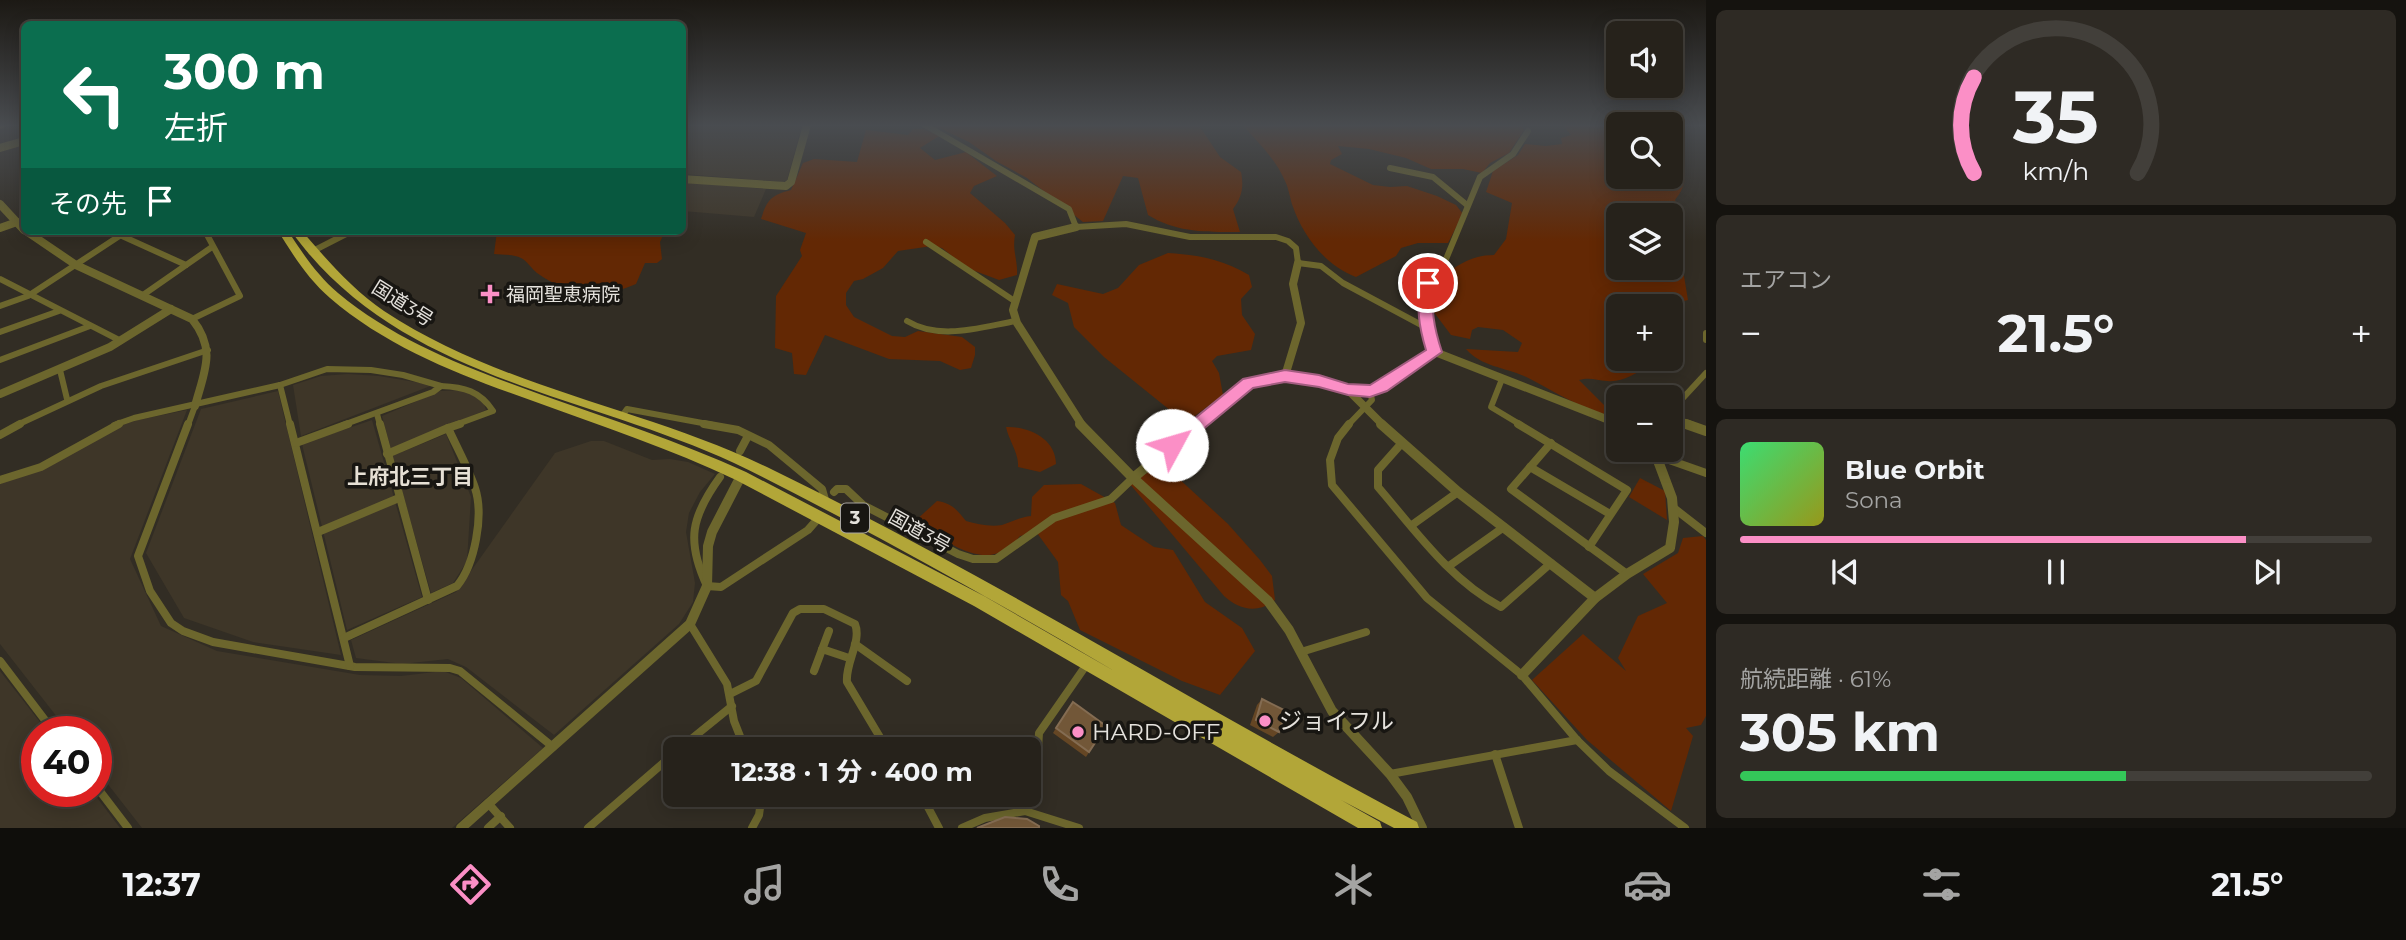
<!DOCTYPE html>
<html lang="ja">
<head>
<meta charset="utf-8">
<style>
  :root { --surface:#26221b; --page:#2e2a24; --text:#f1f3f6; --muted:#a4a4a3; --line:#423f3a; --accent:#fb8fc6 }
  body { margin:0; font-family:Montserrat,"Noto Sans JP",sans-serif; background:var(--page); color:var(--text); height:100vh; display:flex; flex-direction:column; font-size:26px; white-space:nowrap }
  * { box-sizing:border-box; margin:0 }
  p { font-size:23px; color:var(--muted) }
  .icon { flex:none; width:38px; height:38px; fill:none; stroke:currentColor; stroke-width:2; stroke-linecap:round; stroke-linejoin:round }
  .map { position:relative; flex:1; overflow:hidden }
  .panel { display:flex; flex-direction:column; gap:10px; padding:10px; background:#15130f; width:700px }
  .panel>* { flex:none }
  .top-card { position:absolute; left:21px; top:21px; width:665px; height:214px; border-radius:10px; box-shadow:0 4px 18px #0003,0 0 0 2px var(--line); background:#0b6e4f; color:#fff; overflow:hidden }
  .tools { position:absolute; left:1606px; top:21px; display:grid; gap:14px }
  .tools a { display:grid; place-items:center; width:77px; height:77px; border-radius:10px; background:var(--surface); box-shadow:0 4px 18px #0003,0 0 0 2px var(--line); font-size:35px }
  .speed { position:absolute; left:21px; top:716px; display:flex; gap:14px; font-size:35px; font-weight:700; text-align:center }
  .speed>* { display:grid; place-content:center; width:91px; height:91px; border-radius:50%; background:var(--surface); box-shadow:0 4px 18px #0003,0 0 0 2px var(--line); line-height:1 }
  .speed .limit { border:10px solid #d22; background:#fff; color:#111 }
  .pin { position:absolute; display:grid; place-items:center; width:60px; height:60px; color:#fff; margin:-30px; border:4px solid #fff; border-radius:50%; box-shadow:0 2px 7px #0007 }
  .me { position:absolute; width:77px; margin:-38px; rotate:51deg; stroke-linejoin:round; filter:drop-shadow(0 0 5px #0008) }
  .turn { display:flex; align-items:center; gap:24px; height:147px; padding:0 28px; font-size:32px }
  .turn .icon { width:91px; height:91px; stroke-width:2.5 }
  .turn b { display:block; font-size:49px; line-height:60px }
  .then { display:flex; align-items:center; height:66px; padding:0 28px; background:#0003; gap:14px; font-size:26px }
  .big { font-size:52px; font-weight:700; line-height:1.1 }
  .panel .widget { flex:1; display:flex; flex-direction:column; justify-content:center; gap:10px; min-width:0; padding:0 24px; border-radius:10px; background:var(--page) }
  .panel .dial { align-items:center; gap:0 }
  .dial svg { height:182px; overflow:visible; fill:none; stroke:var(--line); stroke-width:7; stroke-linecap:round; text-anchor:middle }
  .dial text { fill:var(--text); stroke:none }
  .song { display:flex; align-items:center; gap:21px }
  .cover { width:84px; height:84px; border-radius:10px; background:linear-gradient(135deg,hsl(140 70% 55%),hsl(60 70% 35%)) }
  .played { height:7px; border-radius:4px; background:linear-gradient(90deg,var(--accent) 80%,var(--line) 80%) }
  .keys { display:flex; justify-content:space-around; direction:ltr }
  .heat { display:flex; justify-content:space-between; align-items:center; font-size:38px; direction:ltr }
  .charge { height:10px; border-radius:5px; background:linear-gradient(90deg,#34c759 61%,var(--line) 0) }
  .trip { position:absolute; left:663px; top:737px; width:378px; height:70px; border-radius:10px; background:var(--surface); box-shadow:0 4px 18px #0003,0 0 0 2px var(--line); font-weight:700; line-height:70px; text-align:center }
  .tab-bar { display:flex; height:112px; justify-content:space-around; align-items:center; background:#0f0e0b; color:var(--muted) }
  .tab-bar .icon { width:49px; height:49px }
  .tab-bar .selected { color:var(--accent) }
  .tab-bar b { font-size:32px; color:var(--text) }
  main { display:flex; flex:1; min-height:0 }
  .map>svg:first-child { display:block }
  .built { fill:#3e3628 }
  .green { fill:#632804 }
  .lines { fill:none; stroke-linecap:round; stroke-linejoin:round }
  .minor-far1 { stroke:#6c662d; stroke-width:6 }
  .minor { stroke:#6c662d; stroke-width:8 }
  .tertiary-far1 { stroke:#6c662d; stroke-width:8 }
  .tertiary { stroke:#6c662d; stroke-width:10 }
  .trunk { fill:#b2a638; fill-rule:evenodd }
  .wall { fill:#654624 }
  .building { fill:#725738; stroke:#846c52; stroke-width:2 }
  .route { fill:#fb8fc6; stroke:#a35d81; stroke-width:2 }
  .poi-dot { fill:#fb8fc6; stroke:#181612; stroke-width:2.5 }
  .labels { text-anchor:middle; stroke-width:7; stroke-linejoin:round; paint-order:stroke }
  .shield { fill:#181612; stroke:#a8a5a0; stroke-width:2 }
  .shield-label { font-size:18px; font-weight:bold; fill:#e5e2dd }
  .poi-label { font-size:19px; fill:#e5e2dd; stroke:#181612; text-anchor:start }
  .street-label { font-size:19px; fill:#e5e2dd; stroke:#181612 }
  .neighbourhood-label { font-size:21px; font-weight:bold; fill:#e6e0d5; stroke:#181612 }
  .near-poi-label { font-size:23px; fill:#e5e2dd; stroke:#181612; text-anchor:start }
</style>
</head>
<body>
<main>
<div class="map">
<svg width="1706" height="828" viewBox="0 0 1706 828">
  <rect width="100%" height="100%" fill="#322d24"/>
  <g class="built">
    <path d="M682,125H802L787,180L783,182L683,174Z"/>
    <path d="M682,182L766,189L754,217L683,211Z"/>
    <path d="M348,374L379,376L433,385L301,436L293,385L321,376Z"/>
    <path d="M462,390L483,401L486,410L391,449L382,416L440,391Z"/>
    <path d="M278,391L341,655L253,642L184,618L146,553L201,409Z"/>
    <path d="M187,410L130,559L161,626L217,651L360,675L401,676L443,671L461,678L543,748L452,828H142L96,769V732L68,731L0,644V483L128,422Z"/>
    <path d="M372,420L422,597L347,630L302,444Z"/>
    <path d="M446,434L471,497L467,561L453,583L431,593L392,456Z"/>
    <path d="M591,441H604L652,460L670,459L688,462L715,474L700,492L689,513L686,532L695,583L693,602L679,624L554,735L466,667L448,659L402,664L356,658L351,640L456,592L555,453Z"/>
    <path d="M0,671L47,731L37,732V791H92L120,828H0Z"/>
  </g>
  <g class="green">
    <path d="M933,125H1199L1220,157L1241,172C1244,187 1242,197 1233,209L1240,232C1207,232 1177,233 1148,215L1138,178L1123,176L1103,221L1083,222L1027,178L996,161L969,142Z"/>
    <path d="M1243,125H1521L1524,130L1509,153L1490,163L1482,173L1463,169H1431L1406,158L1369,149L1338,146L1342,154L1331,160L1330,164L1373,185L1390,187L1407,186L1437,196L1456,205L1463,214L1448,243H1418L1401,248L1396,256L1356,277C1326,266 1303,236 1293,207C1290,199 1289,189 1285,181C1276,159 1258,143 1243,125Z"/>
    <path d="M1563,125H1619V177H1671V126L1679,131L1672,147L1685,159L1679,164C1689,177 1684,188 1675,200L1678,210L1671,219V215H1619V268H1671V249L1680,252L1688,300L1665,306H1619V359H1643L1649,365C1638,373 1621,383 1607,381C1596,380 1590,377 1579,380L1614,415C1591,416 1546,386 1524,376C1504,367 1482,367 1466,349L1518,352L1522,343L1503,330L1478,327L1472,330L1470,339L1451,335L1433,311L1434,285C1451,268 1470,255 1494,255L1506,239L1512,203L1486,192L1493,171L1518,155L1525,144L1546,146L1562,144L1561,138L1571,135Z"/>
    <path d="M913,129H924L939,136L920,148L935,160L966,152L997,176L974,186L970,193L1005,223L1015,235C1012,250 1018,261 1017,275L999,280L967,268L942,248L932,246L898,251L883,268L863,279L854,281L846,293V305L854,317L892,336L905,337L918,331L962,337L975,347V355L971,368L960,370L940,361L889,359L825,335L806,375L794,374L792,353L775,348L776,296L802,256L800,250L806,233L761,219C767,200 771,195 791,190L803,163L814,159L857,162L866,130L908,135Z"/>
    <path d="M497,231H665L660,242L662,259L657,263H645L636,284C602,299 568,295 537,273C532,269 527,261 521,258C514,254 502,255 494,254Z"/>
    <path d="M1168,253C1198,255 1222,259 1249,275L1252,287L1241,299L1242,315L1255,334L1251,350L1217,356L1212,361L1219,373L1223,395L1192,418L1176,415L1104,357L1074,327L1068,303L1052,295L1057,284L1103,294L1118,288L1139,265Z"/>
    <path d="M1006,427C1029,426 1056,439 1056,464L1040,472L1018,467C1019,453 1009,441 1006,427Z"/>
    <path d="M1163,464L1228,524L1260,560L1272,576L1275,600C1258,614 1239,610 1224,596L1129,483Z"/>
    <path d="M1640,478L1665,491L1667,520L1629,497Z"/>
    <path d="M1081,484L1115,503L1121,525L1154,547L1173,550L1205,602L1242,628L1255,651L1220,695L1182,681L1080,630L1068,601L1061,595L1058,562L1037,533L1020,536C989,575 956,545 919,527L914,522L937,501C952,503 957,510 966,521C977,524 990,527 1002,525C1012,522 1020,517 1031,516L1032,497L1044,485Z"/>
    <path d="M1703,536L1706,540V716L1701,725L1686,728L1693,736L1671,811L1587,740L1532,680L1583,634L1626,671L1618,658L1638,616L1667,603L1643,574L1678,553L1683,538Z"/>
  </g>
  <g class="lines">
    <g class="minor-far1">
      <path d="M925,125L1069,209L1076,227L1126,224L1190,237H1276L1288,241L1296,248L1298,263L1321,266L1343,283L1427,328"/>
      <path d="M0,126L3,125"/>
      <path d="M1390,168L1433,177L1467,205"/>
      <path d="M111,231L186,265"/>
      <path d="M926,242L1016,302"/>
      <path d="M311,252L352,231"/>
      <path d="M0,279L121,341"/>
      <path d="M143,295L212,247"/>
      <path d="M0,306L28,296L127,231"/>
      <path d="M192,319L240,296L205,231"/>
      <path d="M907,321C940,341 981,327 1016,321"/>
      <path d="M0,332L59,311"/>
      <path d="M1706,333V340"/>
      <path d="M1435,352L1427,328L1425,300L1428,283L1444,264L1480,177L1513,154L1528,131"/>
      <path d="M0,360L90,326"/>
      <path d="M60,370L67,399"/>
      <path d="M1502,379L1491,407L1521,425"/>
      <path d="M280,385L290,425"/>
      <path d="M441,386C464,387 480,391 493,411L455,425"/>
      <path d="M1671,411L1706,373"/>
      <path d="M377,414L380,425"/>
      <path d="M622,416L627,409L713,425"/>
      <path d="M17,425L101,386L208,350"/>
      <path d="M114,425L134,418L280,385L327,369L371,370L403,375L441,386L433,392L343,425"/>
      <path d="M188,425L195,406"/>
      <path d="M1348,425L1372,400L1370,391"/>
    </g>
    <g class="minor">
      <path d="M188,424L138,556L150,591L171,623L183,631L213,642L355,667L450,668L460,671L553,747"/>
      <path d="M290,424L350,666"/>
      <path d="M380,424L428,600"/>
      <path d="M704,424L738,430L769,445L822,489L826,503"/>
      <path d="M1349,424L1338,438L1330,460L1332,485L1427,598L1522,675L1577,740L1609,771L1685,828"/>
      <path d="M1518,424L1627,490L1589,547"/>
      <path d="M448,428L460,424"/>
      <path d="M0,435L20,424"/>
      <path d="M296,443L348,424"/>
      <path d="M1551,443L1511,489L1627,574"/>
      <path d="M1401,444L1378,470V487C1415,530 1450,580 1501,607L1551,563"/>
      <path d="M740,451L748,436"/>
      <path d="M1655,455L1706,473"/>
      <path d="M1530,467L1610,514"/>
      <path d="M720,477C691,517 686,541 707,586L721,587L808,530L815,522"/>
      <path d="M0,480L41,467L119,424"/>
      <path d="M834,492L837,489H846L863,505L958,554L973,559H996L1054,518L1111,499L1133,478"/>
      <path d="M1675,509L1706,533"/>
      <path d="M1412,525L1458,492"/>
      <path d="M318,532L399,498"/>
      <path d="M1449,566L1504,527"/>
      <path d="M690,624L727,684L734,721L745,749"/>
      <path d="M344,638L457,586C475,564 484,515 475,488C468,467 457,448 448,428L387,454"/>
      <path d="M855,644L907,681"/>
      <path d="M822,649L849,658"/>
      <path d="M1301,652L1366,632"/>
      <path d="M0,661L54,732"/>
      <path d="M814,671L829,631"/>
      <path d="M730,694L756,681L793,613L800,609H824L855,624C862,641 845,663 847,682L887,749"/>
      <path d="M679,749L732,706"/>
      <path d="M874,749L881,740"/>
      <path d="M1495,754L1519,828"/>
      <path d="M1390,774L1577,740"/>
      <path d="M96,786L128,828"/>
      <path d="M921,794L939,828"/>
      <path d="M488,803L510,828"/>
      <path d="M1027,810L1036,782L1039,733L1087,664"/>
      <path d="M488,828L501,816"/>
      <path d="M588,828L676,752"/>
      <path d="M752,828L759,815L762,794"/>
      <path d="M962,828L985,818L1025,811L1079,828"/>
    </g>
    <g class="tertiary-far1">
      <path d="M0,148L24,141"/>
      <path d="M682,179L786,186L791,182L807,125"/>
      <path d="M0,204L24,230"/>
      <path d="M1076,227L1035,237L1013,310L1017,323L1082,425"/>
      <path d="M0,228L17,222"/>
      <path d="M26,231L76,265L192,319C217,350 204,372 195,406"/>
      <path d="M1285,376L1301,323L1293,284L1298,263"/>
      <path d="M1348,390L1383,425"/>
      <path d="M0,394L110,347L171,309"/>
      <path d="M1671,418L1691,425"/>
      <path d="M1197,425C1242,389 1255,368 1317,381C1335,384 1351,394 1370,391C1389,388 1418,363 1435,352L1619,424"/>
    </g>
    <g class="tertiary">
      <path d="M1080,424L1133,478L1268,601L1289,630L1332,711L1390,774L1407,797L1422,828"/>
      <path d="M1381,424L1458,492L1595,598"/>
      <path d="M1686,424L1706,431"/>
      <path d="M1133,478L1199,424"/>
      <path d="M1522,675L1595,598L1627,574L1670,548L1674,522L1672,498L1654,450"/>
      <path d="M461,828L690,624L707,586L708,546L712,532L741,476"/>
    </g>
    <path class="trunk" d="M278,231H288C303,254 317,275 338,293C397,342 470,369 542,395C610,419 680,442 746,472L984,596L1116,672C1023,617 929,564 834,514C801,497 768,479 734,463C581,392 398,379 291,231H302C327,260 352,289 384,311C502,389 647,408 773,470C993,577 1200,708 1417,822L1419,828H1394L1341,800L1380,822L1382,828H1358L974,606L736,480C671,449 601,426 533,401C462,376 388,348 330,298C308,279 293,255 278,231Z"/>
  </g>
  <g class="wall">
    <path d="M1262,699L1279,732L1273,737L1250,725L1257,705Z"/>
    <path d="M1106,726L1086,757L1053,733L1056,728Z"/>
  </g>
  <g class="building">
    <path d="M1262,699L1286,711L1279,732L1256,720Z"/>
    <path d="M1073,702L1106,726L1089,752L1056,728Z"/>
    <path d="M1005,817L1027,819L1039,826V828H977Z"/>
  </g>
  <linearGradient id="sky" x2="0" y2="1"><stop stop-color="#1c1914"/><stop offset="0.52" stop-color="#494c50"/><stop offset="1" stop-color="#494c50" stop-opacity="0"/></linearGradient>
  <rect width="1706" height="241" fill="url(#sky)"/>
  <path class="route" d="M1428,278L1435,283C1430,308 1434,328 1442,352L1387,391L1370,397L1348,395L1319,387L1285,382L1253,388L1178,450H1167L1164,445L1167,441L1243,379L1285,370L1319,375L1348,384L1370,385L1426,350C1419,327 1416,307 1421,283Z"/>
  <g class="poi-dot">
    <path d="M486.5 283.5h7v7h7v7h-7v7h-7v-7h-7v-7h7z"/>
    <circle cx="1265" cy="721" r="7"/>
    <circle cx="1078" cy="732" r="7"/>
  </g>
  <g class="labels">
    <rect class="shield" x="841" y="503.5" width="28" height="29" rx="5"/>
    <g class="shield-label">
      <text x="855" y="524">3</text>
    </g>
    <g class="poi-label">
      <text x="506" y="301">福岡聖恵病院</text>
    </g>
    <g class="street-label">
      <text transform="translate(403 303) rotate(32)" y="7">国道3号</text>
      <text transform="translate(920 531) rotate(29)" y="7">国道3号</text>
    </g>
    <g class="neighbourhood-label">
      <text x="410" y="484">上府北三丁目</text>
    </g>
    <g class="near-poi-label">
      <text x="1279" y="729">ジョイフル</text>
      <text x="1092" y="740">HARD-OFF</text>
    </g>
  </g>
</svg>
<div class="tools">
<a><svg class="icon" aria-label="sound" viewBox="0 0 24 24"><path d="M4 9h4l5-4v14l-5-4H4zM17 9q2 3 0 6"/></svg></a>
<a><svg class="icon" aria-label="search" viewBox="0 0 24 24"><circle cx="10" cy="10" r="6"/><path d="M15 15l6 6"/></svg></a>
<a><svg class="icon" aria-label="layers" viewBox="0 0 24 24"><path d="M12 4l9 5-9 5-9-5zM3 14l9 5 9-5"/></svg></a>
<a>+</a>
<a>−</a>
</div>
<div class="speed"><div class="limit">40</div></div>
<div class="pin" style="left:1428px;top:283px;background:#d93025"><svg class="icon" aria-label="arrive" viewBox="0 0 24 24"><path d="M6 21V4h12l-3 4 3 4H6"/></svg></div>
<svg class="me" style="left:1172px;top:445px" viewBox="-20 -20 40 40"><circle r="19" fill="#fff"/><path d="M0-13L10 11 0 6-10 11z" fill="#fb8fc6"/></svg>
<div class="trip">12:38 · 1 分 · 400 m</div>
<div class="top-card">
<div class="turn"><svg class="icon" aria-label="left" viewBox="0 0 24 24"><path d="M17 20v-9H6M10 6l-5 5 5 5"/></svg><div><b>300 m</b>左折</div></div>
<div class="then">その先<svg class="icon" aria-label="arrive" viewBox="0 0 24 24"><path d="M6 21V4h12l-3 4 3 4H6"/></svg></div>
</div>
</div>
<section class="panel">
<div class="widget dial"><svg viewBox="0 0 100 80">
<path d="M14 69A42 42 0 1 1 86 69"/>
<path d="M14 69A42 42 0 0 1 14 27" stroke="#fb8fc6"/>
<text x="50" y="56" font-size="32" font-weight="700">35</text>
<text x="50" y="72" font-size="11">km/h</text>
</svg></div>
<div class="widget"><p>エアコン</p>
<div class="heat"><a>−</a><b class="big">21.5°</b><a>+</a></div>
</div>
<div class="widget">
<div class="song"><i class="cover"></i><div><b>Blue Orbit</b><p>Sona</p></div></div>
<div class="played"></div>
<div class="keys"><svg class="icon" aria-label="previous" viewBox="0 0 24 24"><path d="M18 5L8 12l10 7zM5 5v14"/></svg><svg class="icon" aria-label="pause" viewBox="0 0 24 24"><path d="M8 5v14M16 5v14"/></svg><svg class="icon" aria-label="next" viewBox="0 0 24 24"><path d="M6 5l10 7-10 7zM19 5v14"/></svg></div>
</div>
<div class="widget"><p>航続距離 · 61%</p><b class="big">305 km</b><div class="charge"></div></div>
</section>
</main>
<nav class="tab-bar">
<b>12:37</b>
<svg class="icon selected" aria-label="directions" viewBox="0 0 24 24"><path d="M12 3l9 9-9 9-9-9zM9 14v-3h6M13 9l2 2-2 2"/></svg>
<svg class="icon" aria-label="music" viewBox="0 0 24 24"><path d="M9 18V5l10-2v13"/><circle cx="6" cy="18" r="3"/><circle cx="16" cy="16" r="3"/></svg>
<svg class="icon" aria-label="phone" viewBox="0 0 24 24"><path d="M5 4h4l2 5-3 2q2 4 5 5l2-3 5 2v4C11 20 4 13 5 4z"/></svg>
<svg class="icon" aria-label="climate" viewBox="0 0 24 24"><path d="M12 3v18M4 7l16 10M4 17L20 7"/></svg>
<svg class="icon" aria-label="car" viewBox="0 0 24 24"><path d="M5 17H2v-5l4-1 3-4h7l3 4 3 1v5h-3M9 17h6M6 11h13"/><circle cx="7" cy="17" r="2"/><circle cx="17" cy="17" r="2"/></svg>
<svg class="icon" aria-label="filters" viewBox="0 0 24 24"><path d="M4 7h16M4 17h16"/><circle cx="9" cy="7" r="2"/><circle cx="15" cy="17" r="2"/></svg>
<b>21.5°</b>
</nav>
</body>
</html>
